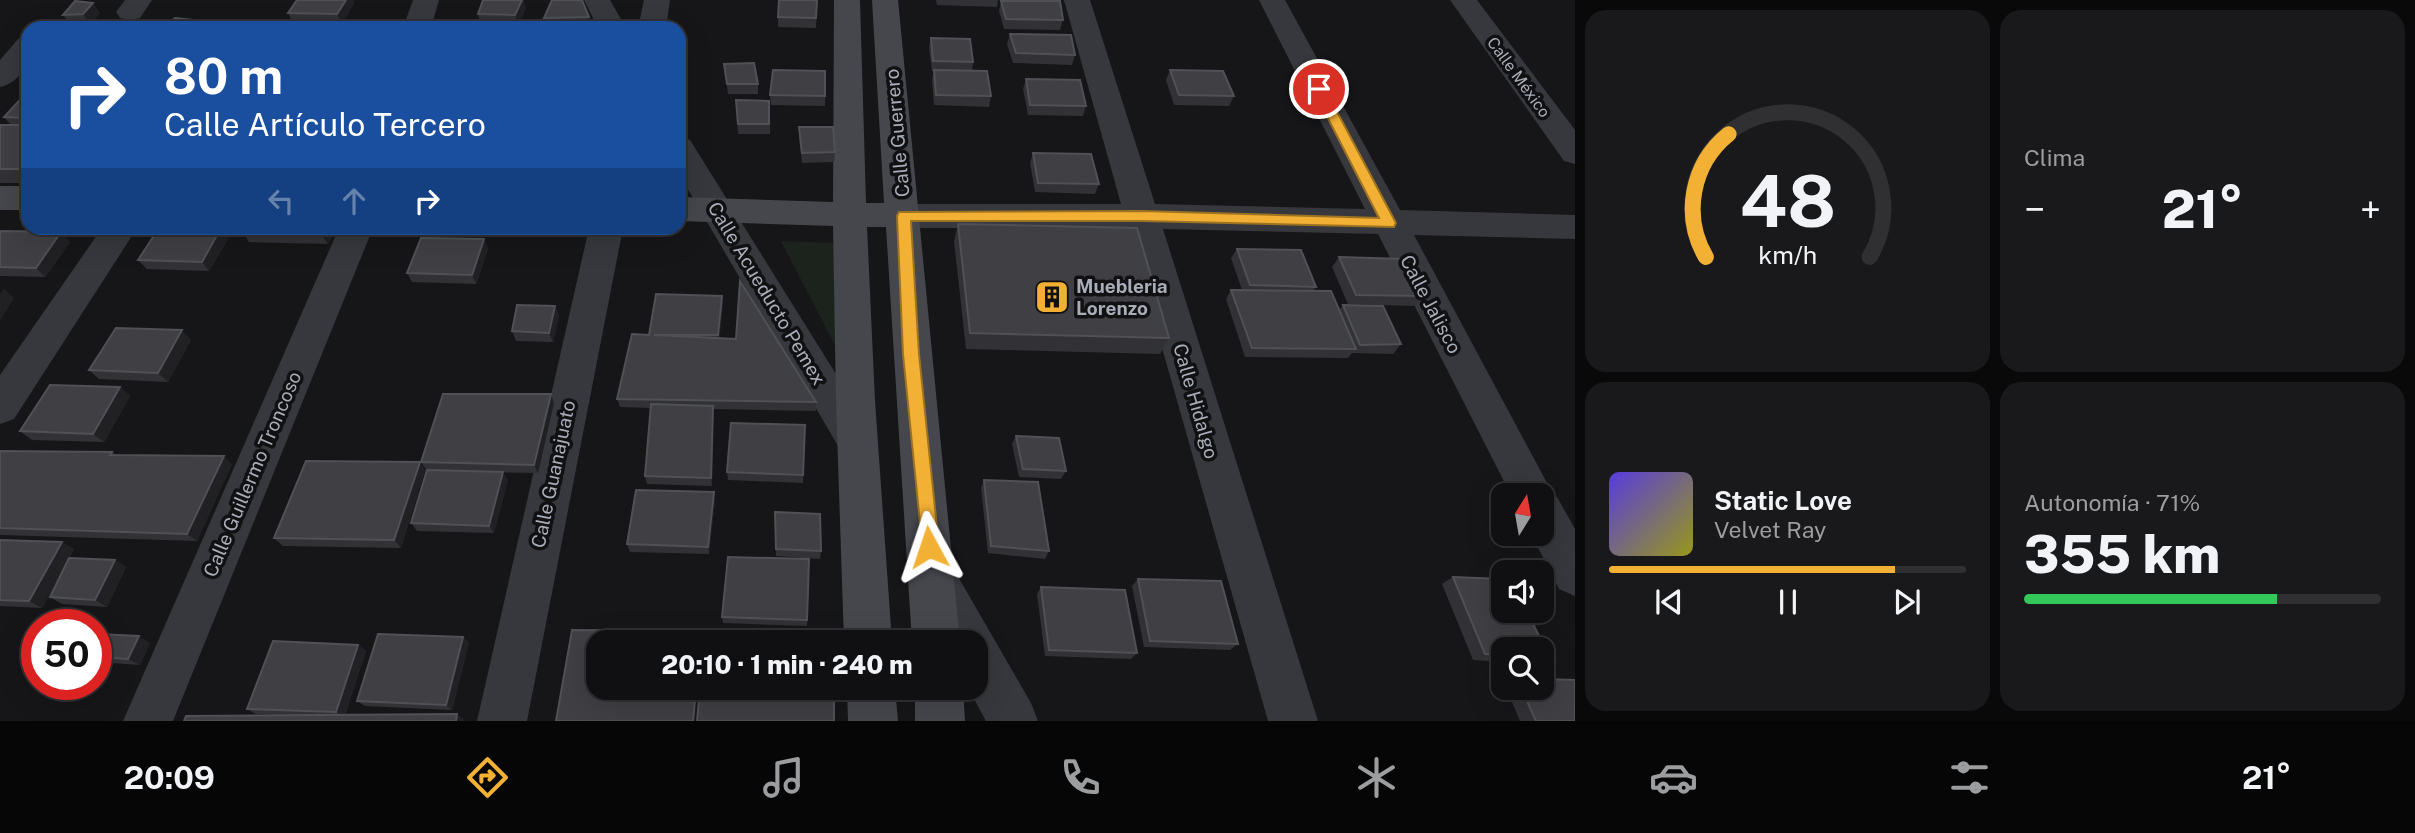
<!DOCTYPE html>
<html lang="es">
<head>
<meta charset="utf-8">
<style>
  :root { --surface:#101012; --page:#19191b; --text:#f1f3f6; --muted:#9c9d9f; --line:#303032; --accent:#f2b134 }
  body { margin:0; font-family:"Public Sans",sans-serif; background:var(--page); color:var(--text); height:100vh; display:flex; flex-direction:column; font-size:26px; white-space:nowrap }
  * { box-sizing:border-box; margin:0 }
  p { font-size:23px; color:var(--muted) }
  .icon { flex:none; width:38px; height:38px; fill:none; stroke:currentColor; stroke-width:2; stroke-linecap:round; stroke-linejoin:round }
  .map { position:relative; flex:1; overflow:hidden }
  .details { display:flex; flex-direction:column; gap:10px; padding:10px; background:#09090a; width:840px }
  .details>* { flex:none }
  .hud { position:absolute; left:21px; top:21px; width:665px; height:214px; border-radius:21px; box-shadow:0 7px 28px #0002,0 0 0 2px var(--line); background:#1a4fa0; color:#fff; overflow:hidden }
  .needle { width:46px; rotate:11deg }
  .buttons { position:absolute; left:1491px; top:483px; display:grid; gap:14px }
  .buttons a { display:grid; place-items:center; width:63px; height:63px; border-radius:14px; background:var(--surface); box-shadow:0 7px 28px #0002,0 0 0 2px var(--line); font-size:35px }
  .speed { position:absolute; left:21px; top:609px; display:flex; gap:14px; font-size:35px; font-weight:700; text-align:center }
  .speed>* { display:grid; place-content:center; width:91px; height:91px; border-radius:50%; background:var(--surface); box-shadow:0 7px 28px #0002,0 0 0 2px var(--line); line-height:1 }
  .speed .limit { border:10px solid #d22; background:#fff; color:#111 }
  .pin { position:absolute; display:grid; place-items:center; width:60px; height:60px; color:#fff; margin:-30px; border:4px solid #fff; border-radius:50%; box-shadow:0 2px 7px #0007 }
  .me { position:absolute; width:77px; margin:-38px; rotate:355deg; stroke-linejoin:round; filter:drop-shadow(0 0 5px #0008) }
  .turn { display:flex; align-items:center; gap:24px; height:147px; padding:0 28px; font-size:32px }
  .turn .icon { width:91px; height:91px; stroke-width:2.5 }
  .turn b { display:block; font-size:49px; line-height:60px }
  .lanes { display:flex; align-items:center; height:66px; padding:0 28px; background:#0003; justify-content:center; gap:35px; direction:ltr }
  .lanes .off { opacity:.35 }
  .big { font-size:52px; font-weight:800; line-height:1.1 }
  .details .card { flex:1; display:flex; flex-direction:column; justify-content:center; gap:10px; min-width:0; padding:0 24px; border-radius:21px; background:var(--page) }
  .details .dial { align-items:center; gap:0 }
  .dial svg { height:182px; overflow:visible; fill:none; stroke:var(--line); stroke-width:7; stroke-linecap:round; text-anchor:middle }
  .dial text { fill:var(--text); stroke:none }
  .song { display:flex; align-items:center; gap:21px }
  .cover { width:84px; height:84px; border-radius:10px; background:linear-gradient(135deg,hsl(250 70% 55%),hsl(60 70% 35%)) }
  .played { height:7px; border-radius:4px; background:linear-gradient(90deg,var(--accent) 80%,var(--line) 80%) }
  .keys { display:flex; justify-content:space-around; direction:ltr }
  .heat { display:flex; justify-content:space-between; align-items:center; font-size:38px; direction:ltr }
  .charge { height:10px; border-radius:5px; background:linear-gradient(90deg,#34c759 71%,var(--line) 0) }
  .details .tiles { flex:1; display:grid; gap:10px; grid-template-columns:repeat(2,1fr) }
  .trip { position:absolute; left:586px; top:630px; width:402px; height:70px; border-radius:21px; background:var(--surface); box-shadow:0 7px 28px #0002,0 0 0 2px var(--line); font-weight:800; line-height:70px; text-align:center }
  .tabs { display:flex; height:112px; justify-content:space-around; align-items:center; background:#060607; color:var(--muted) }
  .tabs .icon { width:49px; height:49px }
  .tabs .current { color:var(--accent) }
  .tabs b { font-size:32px; color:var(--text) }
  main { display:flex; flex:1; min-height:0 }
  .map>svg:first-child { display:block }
  .green { fill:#1c231d }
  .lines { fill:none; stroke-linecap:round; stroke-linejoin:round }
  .street { fill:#37383d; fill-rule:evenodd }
  .secondary { fill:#45474d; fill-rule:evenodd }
  .wall { fill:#323236 }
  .shaded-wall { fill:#212124 }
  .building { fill:#3f3f44; stroke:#4f5156; stroke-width:2 }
  .route { fill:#f2b134; stroke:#9d7322; stroke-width:2 }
  .labels { text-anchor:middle; stroke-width:7; stroke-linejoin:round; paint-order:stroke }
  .far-street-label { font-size:16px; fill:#a8adb8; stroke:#111113 }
  .street-label { font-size:19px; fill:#a8adb8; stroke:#111113 }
  .poi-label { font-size:19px; font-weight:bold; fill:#a8adb8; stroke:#111113; text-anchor:start }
</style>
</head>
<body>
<main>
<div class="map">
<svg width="1575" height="721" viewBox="0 0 1575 721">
  <rect width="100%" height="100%" fill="#161618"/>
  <path class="green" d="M781,241L837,243L838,351Z"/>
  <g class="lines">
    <g class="street">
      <path d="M125,0H152L140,18L130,20L120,18L116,12Z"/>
      <path d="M413,0H439L431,28H403Z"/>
      <path d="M584,0H610L626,28H598Z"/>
      <path d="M644,0H670L666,28H638Z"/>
      <path d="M1064,0H1090L1155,204L1365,209L1259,0H1285L1400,210L1575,215V239L1414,235L1554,496L1557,497L1575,529V596L1559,589L1531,534H1542V495H1511L1378,234L1163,229L1318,721H1268L1128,228H904L892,225L887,216L892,207L904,204H1121Z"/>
      <path d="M1450,0H1477L1575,130V164L1564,161Z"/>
      <path d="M28,36C28,59 25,81 0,87V60L18,39Z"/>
      <path d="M679,136L690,140L869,427L876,439L869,451L855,457L841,451L679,174Z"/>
      <path d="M102,228H137L14,419L0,424V375Z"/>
      <path d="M339,228H373L173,721H123Z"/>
      <path d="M589,228H623L527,721H477Z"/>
      <path d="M933,554L949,561L1031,703L1038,721H986L968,688H976V642H944L910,576L917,561Z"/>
    </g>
    <g class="secondary">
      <path d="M834,0H860L866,203H884L872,0H898L960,642H912L886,227H867L875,401L892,642H844L836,401L833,226L679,221V197L833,202Z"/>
      <rect x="0" y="186" width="28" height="24"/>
      <path d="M847,688H895L898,721H848Z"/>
      <path d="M915,688H963L965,721H915Z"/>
    </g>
  </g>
  <g class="wall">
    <path d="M297,0H353L354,3L342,24L293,23L288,13Z"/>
    <path d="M817,0L816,28L778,27V17Z"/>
    <path d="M936,0H998L997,7L937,5Z"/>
    <path d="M1001,1L1063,20L1060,30L1004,29L999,11Z"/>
    <path d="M526,8L518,25L481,24L478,14Z"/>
    <path d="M100,13L90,24L71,25L63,15Z"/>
    <path d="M589,17L591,27L546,28L544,18Z"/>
    <path d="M1010,34L1075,55L1072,65L1013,63L1007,44Z"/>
    <path d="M931,38L973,62L972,71L991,96L989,107L934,105L932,80L934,71H932L929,48Z"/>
    <path d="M724,64L758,84V94H728Z"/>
    <path d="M1170,70L1234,96L1229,106L1174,105L1166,80Z"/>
    <path d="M825,71V106L771,105L770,95Z"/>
    <path d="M1026,79L1086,106L1083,116L1028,115L1023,89Z"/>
    <path d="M28,91V183H0V125H11L4,117Z"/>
    <path d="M736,100L769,101L770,134H738Z"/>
    <path d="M799,127L835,152L834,162L802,163L799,137Z"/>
    <path d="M1033,153L1099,184L1095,194L1035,192L1030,163Z"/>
    <path d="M958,224L1169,338L1160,354L966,349L954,241Z"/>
    <path d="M159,228H222L229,237L209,271L147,269L138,260Z"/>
    <path d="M336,228L328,244L249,242L243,232Z"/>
    <path d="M0,231L61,232L70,242L45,277L0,276Z"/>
    <path d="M484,239L488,249L476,284L412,282L407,273Z"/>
    <path d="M1237,249L1316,287L1313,291L1339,310L1343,305L1401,344L1393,354L1352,353L1348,358L1245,357L1226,299L1231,290H1242L1231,258Z"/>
    <path d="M1339,257L1423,296L1415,306L1348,304L1332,267Z"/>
    <path d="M722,296L723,305L719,338L816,402V411L713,409L712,486L647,484L645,476L651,408L620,407L617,399L649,335Z"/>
    <path d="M555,306L559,315L553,342L516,341L512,331Z"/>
    <path d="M191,340L168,382L99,379L89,370Z"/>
    <path d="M120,387L130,396L104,442L32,440L20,431Z"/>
    <path d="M554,403L538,473L482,472L508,480L494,533L417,531L411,523L427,471L421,462Z"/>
    <path d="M805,425L803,483L728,480L727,472Z"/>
    <path d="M1016,436L1066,471L1061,479L1019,477L1012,444Z"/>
    <path d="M0,451L112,452L116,455L232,464L197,541L0,535Z"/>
    <path d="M425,470L401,548L283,546L274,538Z"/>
    <path d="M984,480L1049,551L1045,559L988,553L981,488Z"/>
    <path d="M714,492L715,500L709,554L630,552L627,544Z"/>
    <path d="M775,512L821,551L820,559L776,556Z"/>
    <path d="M0,540L74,549L42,608L0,606Z"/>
    <path d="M809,559L807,626L723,623L722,617Z"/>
    <path d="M115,560L126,567L107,607L62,604L50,597Z"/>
    <path d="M1453,577L1503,579V611H1527L1550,659L1542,663V649H1503V662L1473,660L1442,584Z"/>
    <path d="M1138,579L1238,644L1230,650L1144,647L1132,586Z"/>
    <path d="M1041,587L1137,653L1131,659L1045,656L1037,594Z"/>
    <path d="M96,634L150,643L140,665L96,662Z"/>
    <path d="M463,637L469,643L452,710L365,706L357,701Z"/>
    <path d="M358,645L366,651L345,715L457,714L465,721H184L292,715L256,714L247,709Z"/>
    <path d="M1506,688H1542L1575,721H1520Z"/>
  </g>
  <g class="shaded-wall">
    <path d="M346,0H353L354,3L342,24L337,14Z"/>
    <path d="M522,0H524L526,8L518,25L515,15Z"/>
    <path d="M93,3L100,13L90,24L83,14Z"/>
    <path d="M212,22L216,28H205Z"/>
    <path d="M221,228L229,237L209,271L202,262Z"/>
    <path d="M326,228H336L328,244L322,235Z"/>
    <path d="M61,232L70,242L45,277L36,268Z"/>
    <path d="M484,239L488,249L476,284L472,275Z"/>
    <path d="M4,288L14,298L0,321V294Z"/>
    <path d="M722,296L723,305L719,345L718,335Z"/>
    <path d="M555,306L559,315L553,342L549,333Z"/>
    <path d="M182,330L191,340L168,382L158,373Z"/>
    <path d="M120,387L130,396L104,442L93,434Z"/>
    <path d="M551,394L554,403L538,473L534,465Z"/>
    <path d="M713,406L714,415L712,486L711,478Z"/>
    <path d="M224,456L232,464L197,541L187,534Z"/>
    <path d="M420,462L425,470L401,548L394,540Z"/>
    <path d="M503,472L508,480L494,533L489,526Z"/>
    <path d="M714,492L715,500L709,554L708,547Z"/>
    <path d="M62,542L74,549L42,608L29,601Z"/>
    <path d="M115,560L126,567L107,607L95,600Z"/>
    <path d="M139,636L150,643L140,665L128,659Z"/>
    <path d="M463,637L469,643L452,710L446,705Z"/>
    <path d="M358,645L366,651L344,717L336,712Z"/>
    <path d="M696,688H698L695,721H693Z"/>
    <path d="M457,714L465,721H456Z"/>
  </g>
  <g class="building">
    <path d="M297,0H346L337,14L288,13Z"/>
    <path d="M483,0H522L515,15L478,14Z"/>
    <path d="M552,0H582L589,17L544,18Z"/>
    <path d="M779,0H817L816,18L778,17Z"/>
    <path d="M75,1L93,3L83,14L63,15Z"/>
    <path d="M1001,1H1060L1063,20L1006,19Z"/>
    <path d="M175,18L212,22L205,28H163Z"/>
    <path d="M1010,34L1071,35L1075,55L1016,53Z"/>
    <path d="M931,38L970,39L973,62L933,61Z"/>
    <path d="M754,63L758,84H727L724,64Z"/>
    <path d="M773,70L825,71V96L770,95Z"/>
    <path d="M934,70L987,71L991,96L936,95Z"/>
    <path d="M1170,70L1223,71L1234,96L1179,95Z"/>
    <path d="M1026,79L1080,80L1086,106L1030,105Z"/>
    <path d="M28,91V118L4,117Z"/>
    <path d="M736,100L769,101V124H738Z"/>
    <rect x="0" y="125" width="28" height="44"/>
    <path d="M799,127H833L835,152L802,153Z"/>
    <path d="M1033,153L1091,154L1099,184L1038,183Z"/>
    <path d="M958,224L1137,228L1169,338L970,333Z"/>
    <path d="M159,228H221L202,262L138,260Z"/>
    <path d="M245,228H326L322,235L243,232Z"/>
    <path d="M0,231L61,232L36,268L0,267Z"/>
    <path d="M421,238L484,239L472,275L407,273Z"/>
    <path d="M1237,249L1301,250L1316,287L1250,285Z"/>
    <path d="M1339,257L1404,259L1423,296L1356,295Z"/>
    <path d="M740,281L816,402L617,399L632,334L649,335L656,294L722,296L718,335H654L736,339Z"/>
    <path d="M1231,290L1331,291L1356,349L1252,348Z"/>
    <path d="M517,305L555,306L549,333L512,331Z"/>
    <path d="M1343,305L1383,306L1401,344L1360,345Z"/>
    <path d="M116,328L182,330L158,373L89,370Z"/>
    <path d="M50,385L120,387L93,434L20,431Z"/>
    <path d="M443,394H551L534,465L421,462Z"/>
    <path d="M651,404L713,406L711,478L645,476Z"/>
    <path d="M731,423L805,425L803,475L727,472Z"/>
    <path d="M1016,436L1059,438L1066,471L1023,469Z"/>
    <path d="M0,451L112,452L110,455L224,456L187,534L0,528Z"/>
    <path d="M306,461L420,462L394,540L274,538Z"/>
    <path d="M427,470L503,472L489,526L411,523Z"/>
    <path d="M984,480L1038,482L1049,551L991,546Z"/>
    <path d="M636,490L714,492L708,547L627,544Z"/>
    <path d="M775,512L820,514L821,551L776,549Z"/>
    <path d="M0,540L62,542L29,601L0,600Z"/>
    <path d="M728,557L809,559L807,620L722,617Z"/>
    <path d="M69,558L115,560L95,600L50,597Z"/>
    <path d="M1453,577L1503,579V611H1527L1550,659L1542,658V649H1503V655L1485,654Z"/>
    <path d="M1138,579L1221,581L1238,644L1150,641Z"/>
    <path d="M1041,587L1125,590L1137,653L1049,650Z"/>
    <path d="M572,630L701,631L700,642H598V688H696L693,721H556Z"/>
    <path d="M37,634V654H27Z"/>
    <path d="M96,634L139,636L128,659L96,657Z"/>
    <path d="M378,634L463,637L446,705L357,701Z"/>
    <path d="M704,635L834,636V642H704Z"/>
    <path d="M273,641L358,645L336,712L247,709Z"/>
    <path d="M1542,679L1575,680V721H1536L1521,688H1542Z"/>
    <path d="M700,688H834V721H697Z"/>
    <path d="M457,714L456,721H184L186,716Z"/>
  </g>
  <path class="route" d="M1319,86L1325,89L1396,223L1394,227L1142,221H911L919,354L939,547L936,553L929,555L923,553L903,354L897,216L899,212L1142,211L1379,218L1313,89Z"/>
  <defs>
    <g id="building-square" transform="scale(1.75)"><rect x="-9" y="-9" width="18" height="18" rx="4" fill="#f2b134" stroke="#111113"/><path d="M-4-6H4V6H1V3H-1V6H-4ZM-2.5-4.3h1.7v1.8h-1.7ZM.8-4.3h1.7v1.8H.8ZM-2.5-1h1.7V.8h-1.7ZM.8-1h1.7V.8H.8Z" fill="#111"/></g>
  </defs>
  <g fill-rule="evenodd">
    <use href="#building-square" x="1052" y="297"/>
  </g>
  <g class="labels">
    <g class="far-street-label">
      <text transform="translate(1519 77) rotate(54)" y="6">Calle México</text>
    </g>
    <g class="street-label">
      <text transform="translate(897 133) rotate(-95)" y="7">Calle Guerrero</text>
      <text transform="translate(767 293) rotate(59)" y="7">Calle Acueducto Pemex</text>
      <text transform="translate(1431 304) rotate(62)" y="7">Calle Jalisco</text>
      <text transform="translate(1196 401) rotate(74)" y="7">Calle Hidalgo</text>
      <text transform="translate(252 474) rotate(-67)" y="7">Calle Guillermo Troncoso</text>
      <text transform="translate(553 474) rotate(-78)" y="7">Calle Guanajuato</text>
    </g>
    <g class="poi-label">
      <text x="1076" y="293">Muebleria<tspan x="1076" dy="22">Lorenzo</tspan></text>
    </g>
  </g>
</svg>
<div class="buttons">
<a><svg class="needle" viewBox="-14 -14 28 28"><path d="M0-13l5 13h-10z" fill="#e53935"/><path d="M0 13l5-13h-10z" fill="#9c9d9f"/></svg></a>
<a><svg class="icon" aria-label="sound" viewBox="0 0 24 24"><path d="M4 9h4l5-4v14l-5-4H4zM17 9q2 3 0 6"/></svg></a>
<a><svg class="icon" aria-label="search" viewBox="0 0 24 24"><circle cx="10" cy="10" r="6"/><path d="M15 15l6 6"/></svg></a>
</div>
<div class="speed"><div class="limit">50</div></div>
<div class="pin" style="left:1319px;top:89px;background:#d93025"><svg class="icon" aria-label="arrive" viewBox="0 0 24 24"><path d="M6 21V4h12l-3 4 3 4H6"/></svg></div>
<svg class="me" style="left:929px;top:547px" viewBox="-20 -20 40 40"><path d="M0-17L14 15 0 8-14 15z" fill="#f2b134" stroke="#fff" stroke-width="4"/></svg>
<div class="trip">20:10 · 1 min · 240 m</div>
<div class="hud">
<div class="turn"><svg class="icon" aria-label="right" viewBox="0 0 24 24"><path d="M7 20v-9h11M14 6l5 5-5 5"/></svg><div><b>80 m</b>Calle Artículo Tercero</div></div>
<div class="lanes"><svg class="icon off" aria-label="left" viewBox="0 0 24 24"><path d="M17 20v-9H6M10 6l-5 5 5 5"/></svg><svg class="icon off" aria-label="ahead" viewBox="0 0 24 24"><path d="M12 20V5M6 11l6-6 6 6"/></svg><svg class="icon" aria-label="right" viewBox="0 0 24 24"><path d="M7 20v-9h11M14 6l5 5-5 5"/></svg></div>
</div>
</div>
<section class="details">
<div class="tiles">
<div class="card dial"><svg viewBox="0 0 100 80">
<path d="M14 69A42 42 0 1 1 86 69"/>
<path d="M14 69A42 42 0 0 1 24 15" stroke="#f2b134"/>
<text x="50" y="56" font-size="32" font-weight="700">48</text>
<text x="50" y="72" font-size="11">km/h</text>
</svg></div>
<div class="card"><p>Clima</p>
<div class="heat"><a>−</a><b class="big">21°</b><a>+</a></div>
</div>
<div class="card">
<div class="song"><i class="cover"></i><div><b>Static Love</b><p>Velvet Ray</p></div></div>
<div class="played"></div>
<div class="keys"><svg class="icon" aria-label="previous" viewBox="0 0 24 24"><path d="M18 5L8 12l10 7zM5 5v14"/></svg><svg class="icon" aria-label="pause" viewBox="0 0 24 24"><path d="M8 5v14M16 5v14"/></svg><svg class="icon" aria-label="next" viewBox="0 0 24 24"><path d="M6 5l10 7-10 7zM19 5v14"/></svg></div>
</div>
<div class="card"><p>Autonomía · 71%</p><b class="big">355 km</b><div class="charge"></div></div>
</div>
</section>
</main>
<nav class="tabs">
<b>20:09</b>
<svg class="icon current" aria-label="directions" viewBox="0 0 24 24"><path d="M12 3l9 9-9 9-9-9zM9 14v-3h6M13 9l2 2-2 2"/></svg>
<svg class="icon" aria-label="music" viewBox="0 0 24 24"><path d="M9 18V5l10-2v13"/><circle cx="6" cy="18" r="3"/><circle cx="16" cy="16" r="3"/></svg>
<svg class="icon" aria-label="phone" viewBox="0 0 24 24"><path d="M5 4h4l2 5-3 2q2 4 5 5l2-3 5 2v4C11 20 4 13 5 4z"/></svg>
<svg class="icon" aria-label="climate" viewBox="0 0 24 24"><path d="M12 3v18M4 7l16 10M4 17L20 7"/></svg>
<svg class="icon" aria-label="car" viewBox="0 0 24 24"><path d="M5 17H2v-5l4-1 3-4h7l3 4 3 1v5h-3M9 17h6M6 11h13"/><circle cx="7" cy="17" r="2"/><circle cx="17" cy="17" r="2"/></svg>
<svg class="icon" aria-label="filters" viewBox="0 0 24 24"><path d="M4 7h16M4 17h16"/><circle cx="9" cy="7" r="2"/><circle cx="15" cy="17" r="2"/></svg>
<b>21°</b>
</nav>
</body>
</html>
